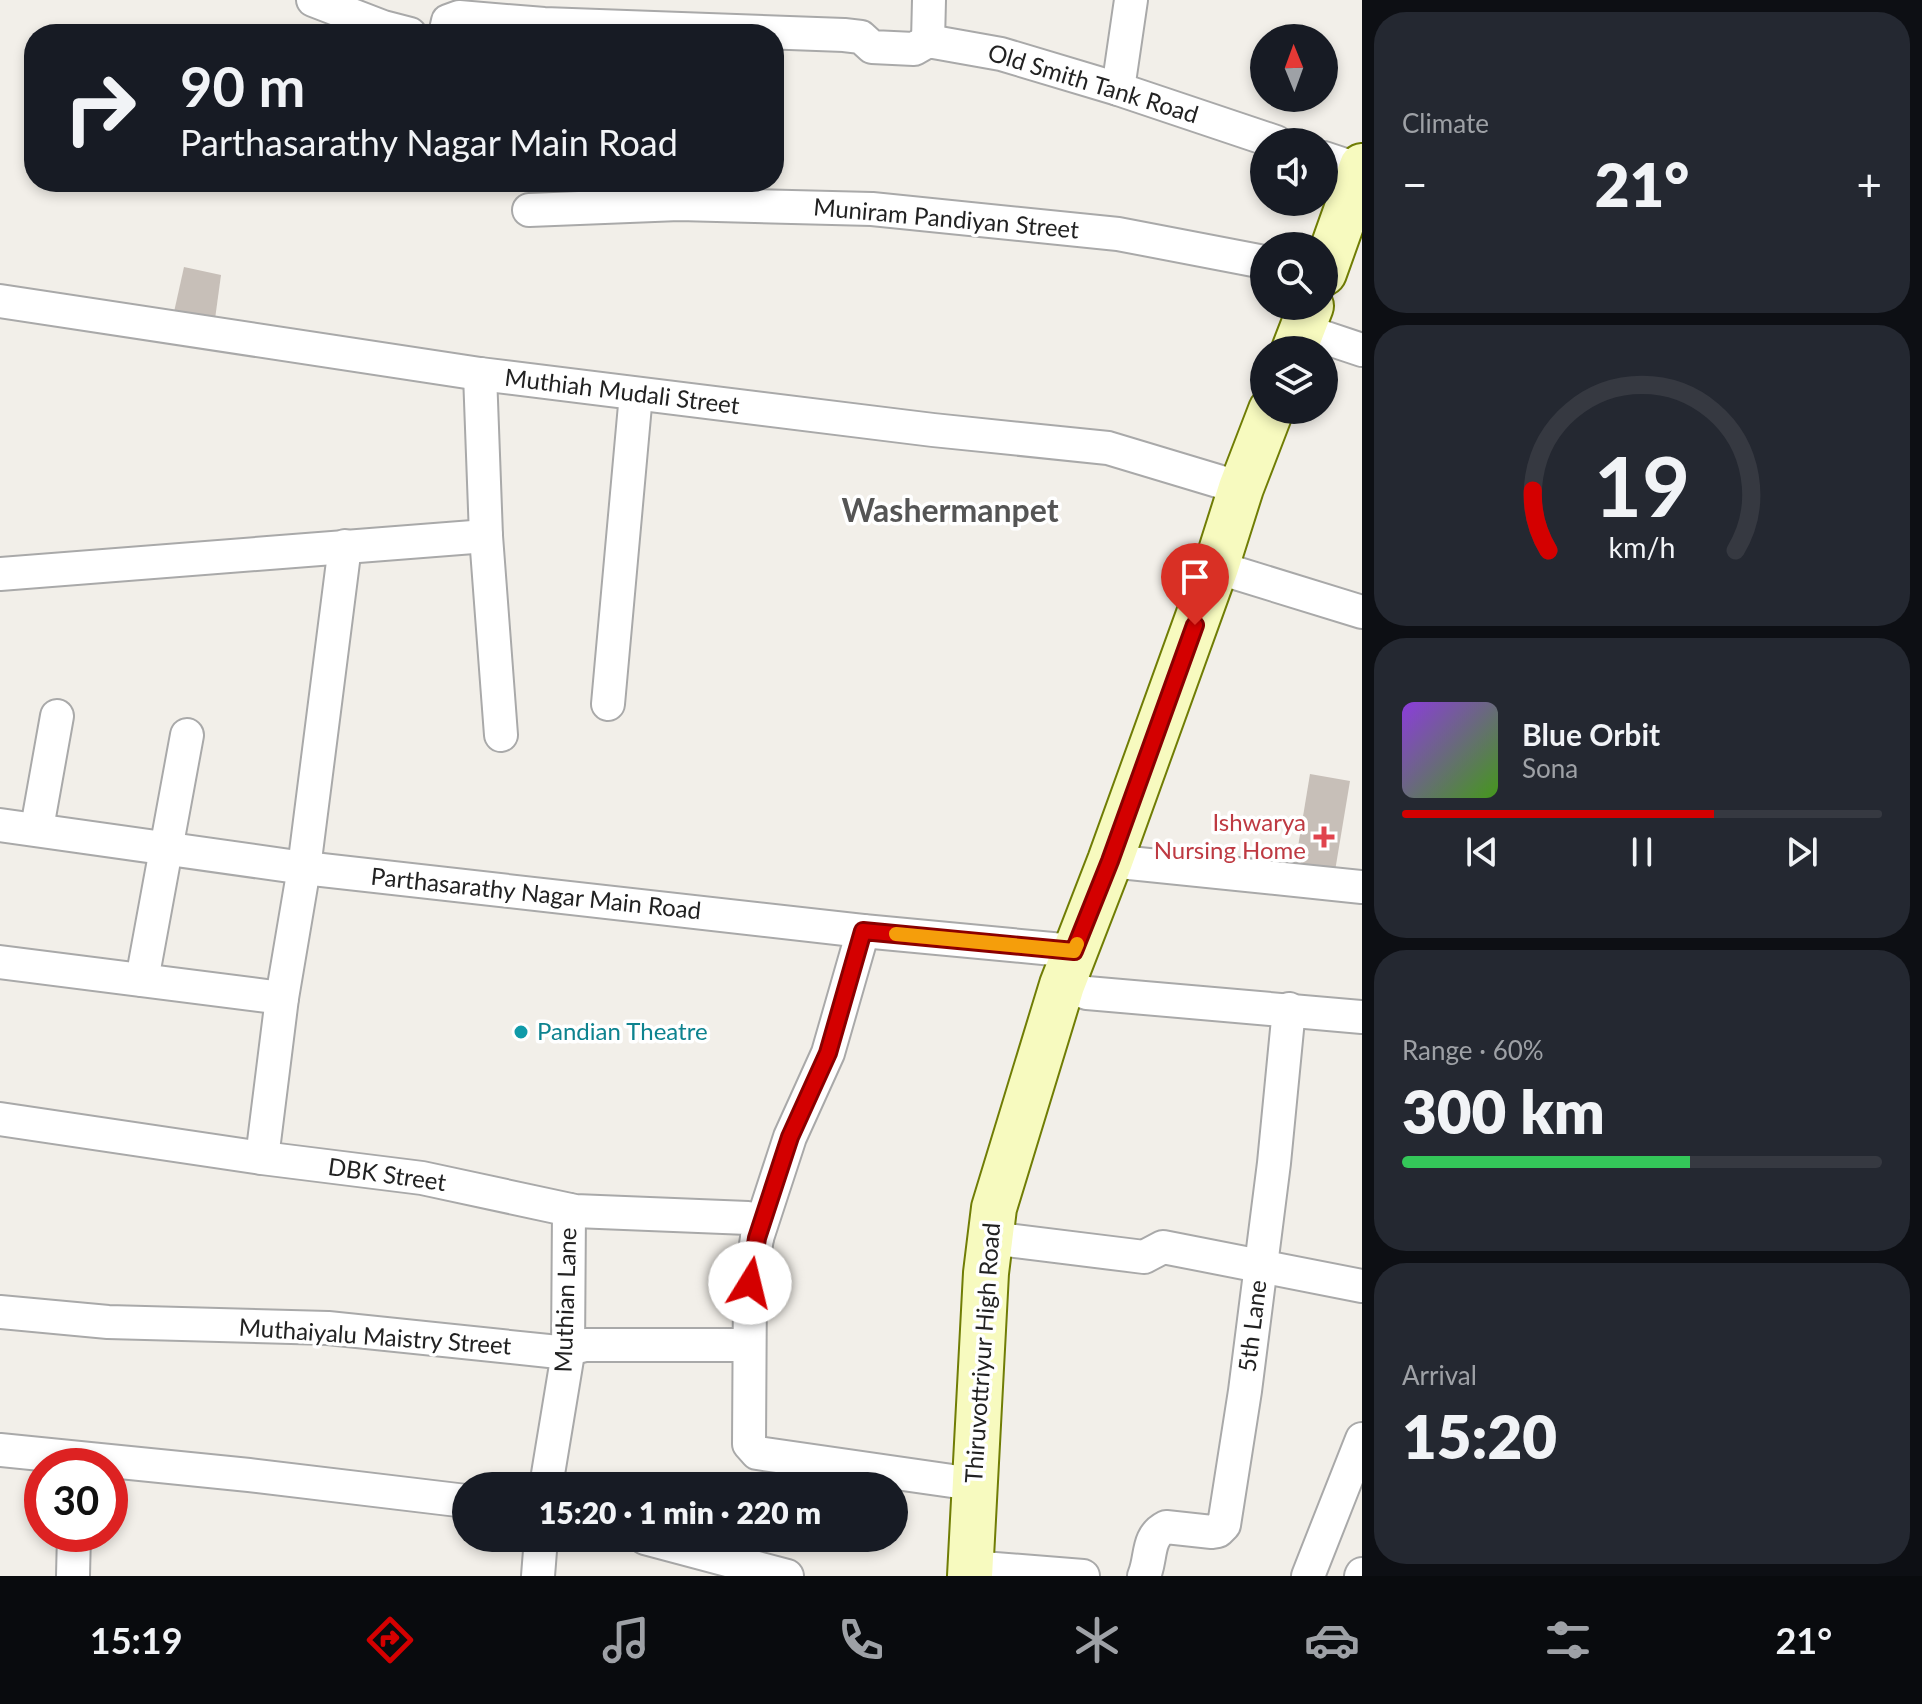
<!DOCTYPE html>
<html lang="en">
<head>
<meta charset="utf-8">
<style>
  :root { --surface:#171b24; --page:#242831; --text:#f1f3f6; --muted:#9ea1a6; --line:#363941; --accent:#d40000 }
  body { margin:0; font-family:Lato,sans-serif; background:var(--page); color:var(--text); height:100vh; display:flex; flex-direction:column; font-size:30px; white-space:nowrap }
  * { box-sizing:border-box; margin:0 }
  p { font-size:26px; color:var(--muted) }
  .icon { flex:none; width:44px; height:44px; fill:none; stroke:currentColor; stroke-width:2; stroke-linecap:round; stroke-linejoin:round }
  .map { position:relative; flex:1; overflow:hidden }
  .details { display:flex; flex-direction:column; gap:12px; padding:12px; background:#0d0f14; width:560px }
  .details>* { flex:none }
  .guide { position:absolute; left:24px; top:24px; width:760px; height:168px; border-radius:32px; box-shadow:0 4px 12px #0003; background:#171b24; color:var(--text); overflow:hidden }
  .needle { width:52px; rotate:359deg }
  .buttons { position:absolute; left:1250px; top:24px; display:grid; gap:16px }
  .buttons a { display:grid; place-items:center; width:88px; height:88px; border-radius:50%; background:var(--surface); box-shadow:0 4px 12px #0003; font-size:40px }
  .speed { position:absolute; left:24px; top:1448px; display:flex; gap:16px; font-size:40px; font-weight:700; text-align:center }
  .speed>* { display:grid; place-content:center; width:104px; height:104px; border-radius:50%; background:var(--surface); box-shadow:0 4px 12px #0003; line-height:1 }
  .speed .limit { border:12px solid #d22; background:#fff; color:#111 }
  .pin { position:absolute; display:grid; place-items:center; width:68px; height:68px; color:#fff; margin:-82px -34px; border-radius:50% 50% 50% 0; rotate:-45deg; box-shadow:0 0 8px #0007 }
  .pin .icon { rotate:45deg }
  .me { position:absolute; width:88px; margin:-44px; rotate:9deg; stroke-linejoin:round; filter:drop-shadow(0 0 6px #0008) }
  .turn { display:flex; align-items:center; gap:28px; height:168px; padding:0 24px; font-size:36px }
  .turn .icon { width:104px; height:104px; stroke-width:2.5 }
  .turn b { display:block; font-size:56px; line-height:68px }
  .big { font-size:60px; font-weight:800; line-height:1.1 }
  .details .tile { flex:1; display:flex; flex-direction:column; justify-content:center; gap:12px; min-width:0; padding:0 28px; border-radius:32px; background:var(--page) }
  .details .dial { align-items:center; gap:0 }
  .dial svg { height:208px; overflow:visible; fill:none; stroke:var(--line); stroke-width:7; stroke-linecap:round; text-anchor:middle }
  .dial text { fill:var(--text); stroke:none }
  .song { display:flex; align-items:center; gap:24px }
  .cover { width:96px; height:96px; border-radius:12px; background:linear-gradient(135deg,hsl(270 70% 55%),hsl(100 70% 35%)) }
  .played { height:8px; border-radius:4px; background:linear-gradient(90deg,var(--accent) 65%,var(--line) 65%) }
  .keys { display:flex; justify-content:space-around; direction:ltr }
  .heat { display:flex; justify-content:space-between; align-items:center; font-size:44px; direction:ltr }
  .charge { height:12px; border-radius:6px; background:linear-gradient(90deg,#34c759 60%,var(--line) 0) }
  .trip { position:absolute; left:452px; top:1472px; width:456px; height:80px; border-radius:40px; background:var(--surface); box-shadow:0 4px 12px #0003; font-weight:800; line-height:80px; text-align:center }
  .tab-bar { display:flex; height:128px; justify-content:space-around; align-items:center; background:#090b0e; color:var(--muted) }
  .tab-bar .icon { width:56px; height:56px }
  .tab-bar .selected { color:var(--accent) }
  .tab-bar b { font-size:36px; color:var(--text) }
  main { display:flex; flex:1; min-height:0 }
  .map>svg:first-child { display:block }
  .building { fill:#c7bfb8 }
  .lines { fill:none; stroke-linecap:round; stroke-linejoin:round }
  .street-casing { stroke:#a9a9a9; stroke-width:36 }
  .secondary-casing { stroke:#707d05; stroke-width:48 }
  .street { stroke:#fff; stroke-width:32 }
  .secondary { stroke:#f7fabf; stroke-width:44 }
  .route-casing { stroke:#8a0000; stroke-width:20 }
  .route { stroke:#d40000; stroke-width:14 }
  .slow { stroke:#f59e0b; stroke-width:14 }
  .health-dot { fill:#e0444e; stroke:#fff; stroke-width:3 }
  .culture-dot { fill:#0f9aa8; stroke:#fff; stroke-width:3 }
  .labels { text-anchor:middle; stroke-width:7; stroke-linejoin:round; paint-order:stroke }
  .street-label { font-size:24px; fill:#222; stroke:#fff }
  .health-label { font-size:24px; fill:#be3a42; stroke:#fff; text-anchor:end }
  .culture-label { font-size:24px; fill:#0d838f; stroke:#fff; text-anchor:start }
  .district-label { font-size:32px; font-weight:bold; fill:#555; stroke:#fff }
</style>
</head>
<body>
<main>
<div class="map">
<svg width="1362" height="1576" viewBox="0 0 1362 1576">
  <rect width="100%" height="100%" fill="#f2efe9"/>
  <g class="building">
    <path d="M184,267L221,275L215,319L174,312Z"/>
    <path d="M1310,774L1350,781L1334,877L1294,871Z"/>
  </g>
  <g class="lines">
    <g class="street-casing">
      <g id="street">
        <path d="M313,0L383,27L410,34"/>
        <path d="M445,34L448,21L459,17L544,24L844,35L861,37L872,47L914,49L928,41L1001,54L1118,89L1276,142"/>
        <path d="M928,41L929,0"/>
        <path d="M1118,89L1131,0"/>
        <path d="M1324,158L1360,170"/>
        <path d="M529,210L679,204L872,209L1118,234L1264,262"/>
        <path d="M0,301L480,374L933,430L1108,448L1241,488"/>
        <path d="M1302,330L1362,350"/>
        <path d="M480,374L486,536L501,735"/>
        <path d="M1216,567L1362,612"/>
        <path d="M0,574L486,536"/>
        <path d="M608,704L636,394"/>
        <path d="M0,825L304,868L863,931L1074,951"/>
        <path d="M37,828L57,716"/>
        <path d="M1110,861L1362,887"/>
        <path d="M863,931L828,1053L790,1137L757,1238L750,1283L749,1444L757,1453L973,1484"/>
        <path d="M0,962L282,998"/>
        <path d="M142,980L187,735"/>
        <path d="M1062,985L1087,993L1362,1017"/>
        <path d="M0,1119L262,1158L422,1178L575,1211L748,1218L758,1225L757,1238"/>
        <path d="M262,1158L282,998L304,868L345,546"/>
        <path d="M990,1238L1144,1257L1163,1247L1362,1286"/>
        <path d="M0,1312L108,1322L328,1328L568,1353L573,1348L585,1345H748"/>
        <path d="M0,1450L249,1475L466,1501"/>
        <path d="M546,1486L568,1353L569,1210"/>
        <path d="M645,1538L787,1576"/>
        <path d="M970,1567L1083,1576"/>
        <path d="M73,1576L74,1534"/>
        <path d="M538,1576L541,1538"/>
        <path d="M1144,1576C1152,1558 1146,1537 1166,1527L1212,1532L1218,1531L1224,1525L1245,1391L1274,1163L1289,1009"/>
        <path d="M1308,1576L1362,1439"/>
        <path d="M1361,1576L1362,1574"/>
      </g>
    </g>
    <g class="secondary-casing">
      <g id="secondary">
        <path d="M1324,273L1362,166"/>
        <path d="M1294,350L1311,306"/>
        <path d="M970,1576L986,1273L994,1208L1062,985L1110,861L1216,567L1241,488L1271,410"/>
      </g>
    </g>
    <use href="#street" class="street"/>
    <use href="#secondary" class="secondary"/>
  </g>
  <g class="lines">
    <g class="route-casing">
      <path id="route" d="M750,1283L757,1238L790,1137L828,1053L863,931L1074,951L1110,861L1195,625"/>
    </g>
    <use href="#route" class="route"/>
    <path class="slow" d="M896,934L1074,951L1077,944"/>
  </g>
  <path class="health-dot" d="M1320 825h8v8h8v8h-8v8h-8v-8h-8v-8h8z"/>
  <circle class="culture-dot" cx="521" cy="1032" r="8"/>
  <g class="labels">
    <g class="street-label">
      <text transform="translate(1093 84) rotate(17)" y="8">Old Smith Tank Road</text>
      <text transform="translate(946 219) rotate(5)" y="8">Muniram Pandiyan Street</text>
      <text transform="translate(622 392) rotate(7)" y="8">Muthiah Mudali Street</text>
      <text transform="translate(536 894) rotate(6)" y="8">Parthasarathy Nagar Main Road</text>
      <text transform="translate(387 1175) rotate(8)" y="8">DBK Street</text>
      <text transform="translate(566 1300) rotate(-88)" y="8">Muthian Lane</text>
      <text transform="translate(1253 1326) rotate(-83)" y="8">5th Lane</text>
      <text transform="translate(375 1337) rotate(4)" y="8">Muthaiyalu Maistry Street</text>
      <text transform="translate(983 1353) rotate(-86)" y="8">Thiruvottriyur High Road</text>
    </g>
    <g class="health-label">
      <text x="1306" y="831">Ishwarya<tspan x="1306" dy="28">Nursing Home</tspan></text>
    </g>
    <g class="culture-label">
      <text x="537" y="1040">Pandian Theatre</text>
    </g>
    <g class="district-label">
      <text x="950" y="522">Washermanpet</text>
    </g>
  </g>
</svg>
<div class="buttons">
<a><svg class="needle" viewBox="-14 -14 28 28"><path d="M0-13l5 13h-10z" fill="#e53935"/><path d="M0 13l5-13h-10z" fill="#9ea1a6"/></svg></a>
<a><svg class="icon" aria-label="sound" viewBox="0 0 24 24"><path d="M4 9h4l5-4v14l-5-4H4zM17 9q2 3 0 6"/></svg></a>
<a><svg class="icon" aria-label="search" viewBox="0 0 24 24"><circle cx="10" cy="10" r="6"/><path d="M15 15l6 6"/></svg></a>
<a><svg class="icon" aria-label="layers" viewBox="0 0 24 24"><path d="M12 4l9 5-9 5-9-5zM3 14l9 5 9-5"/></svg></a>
</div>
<div class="speed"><div class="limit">30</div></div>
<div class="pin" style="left:1195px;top:625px;background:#d93025"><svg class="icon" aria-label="arrive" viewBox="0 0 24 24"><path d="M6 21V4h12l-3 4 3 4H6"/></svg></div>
<svg class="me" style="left:750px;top:1283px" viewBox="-20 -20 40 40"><circle r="19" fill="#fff"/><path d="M0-13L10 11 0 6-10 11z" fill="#d40000"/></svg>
<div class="trip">15:20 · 1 min · 220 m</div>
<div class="guide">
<div class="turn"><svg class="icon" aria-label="right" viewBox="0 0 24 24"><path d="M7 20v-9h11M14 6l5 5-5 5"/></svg><div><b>90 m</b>Parthasarathy Nagar Main Road</div></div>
</div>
</div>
<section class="details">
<div class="tile"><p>Climate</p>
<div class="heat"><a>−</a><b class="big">21°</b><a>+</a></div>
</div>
<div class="tile dial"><svg viewBox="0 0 100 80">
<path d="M14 69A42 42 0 1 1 86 69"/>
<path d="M14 69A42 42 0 0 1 8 46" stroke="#d40000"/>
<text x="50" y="56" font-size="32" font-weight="700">19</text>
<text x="50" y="72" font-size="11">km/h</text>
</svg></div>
<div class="tile">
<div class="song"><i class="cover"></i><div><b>Blue Orbit</b><p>Sona</p></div></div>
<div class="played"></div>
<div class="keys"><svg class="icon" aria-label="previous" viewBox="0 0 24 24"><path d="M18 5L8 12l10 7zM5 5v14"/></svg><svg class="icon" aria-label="pause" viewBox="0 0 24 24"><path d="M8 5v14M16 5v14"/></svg><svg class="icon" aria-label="next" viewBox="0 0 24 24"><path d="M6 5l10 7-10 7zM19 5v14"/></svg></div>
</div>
<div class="tile"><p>Range · 60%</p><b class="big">300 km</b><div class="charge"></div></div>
<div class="tile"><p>Arrival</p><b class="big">15:20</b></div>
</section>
</main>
<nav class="tab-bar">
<b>15:19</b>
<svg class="icon selected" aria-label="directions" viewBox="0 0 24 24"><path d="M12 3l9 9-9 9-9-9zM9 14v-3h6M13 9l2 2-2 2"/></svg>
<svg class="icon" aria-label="music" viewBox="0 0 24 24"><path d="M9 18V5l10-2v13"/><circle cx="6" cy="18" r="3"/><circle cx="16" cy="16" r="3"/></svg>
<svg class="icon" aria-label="phone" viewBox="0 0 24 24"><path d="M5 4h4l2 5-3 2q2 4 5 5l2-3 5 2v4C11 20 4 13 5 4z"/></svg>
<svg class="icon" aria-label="climate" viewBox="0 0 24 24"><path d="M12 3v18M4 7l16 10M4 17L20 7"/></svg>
<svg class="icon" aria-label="car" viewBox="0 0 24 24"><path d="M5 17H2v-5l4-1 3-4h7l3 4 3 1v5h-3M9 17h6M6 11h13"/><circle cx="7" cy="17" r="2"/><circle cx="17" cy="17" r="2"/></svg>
<svg class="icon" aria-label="filters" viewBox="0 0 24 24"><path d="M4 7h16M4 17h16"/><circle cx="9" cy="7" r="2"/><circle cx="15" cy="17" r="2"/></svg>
<b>21°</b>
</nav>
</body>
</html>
